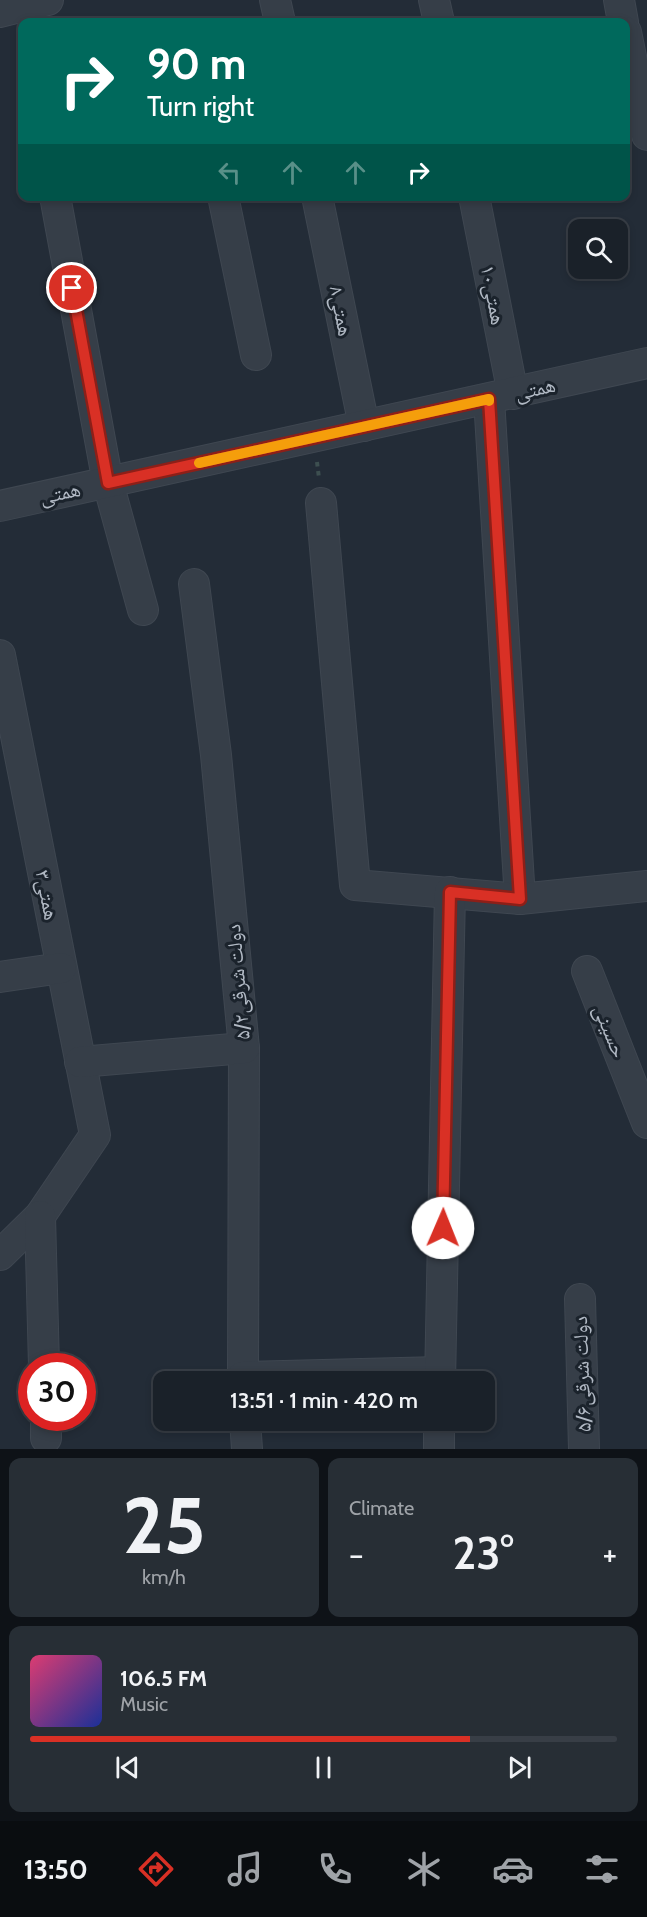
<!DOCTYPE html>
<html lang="en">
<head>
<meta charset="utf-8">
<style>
  :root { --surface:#1a2129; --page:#272e35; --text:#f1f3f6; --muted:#9fa3a8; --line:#383e46; --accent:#d93025 }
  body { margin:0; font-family:Cabin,"Noto Naskh Arabic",sans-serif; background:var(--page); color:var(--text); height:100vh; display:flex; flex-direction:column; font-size:22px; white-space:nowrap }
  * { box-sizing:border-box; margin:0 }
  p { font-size:20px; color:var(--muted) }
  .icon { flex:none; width:33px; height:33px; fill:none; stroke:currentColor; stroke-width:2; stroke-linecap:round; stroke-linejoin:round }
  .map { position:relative; height:1449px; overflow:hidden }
  .panel { display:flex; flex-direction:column; gap:9px; padding:9px; background:#0e1217; flex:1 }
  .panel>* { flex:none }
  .top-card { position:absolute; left:18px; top:18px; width:612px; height:183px; border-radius:12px; box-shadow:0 3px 9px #0003,0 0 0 2px var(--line); background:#00695c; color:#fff; overflow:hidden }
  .fabs { position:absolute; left:568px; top:219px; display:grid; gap:12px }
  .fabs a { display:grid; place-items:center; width:60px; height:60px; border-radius:12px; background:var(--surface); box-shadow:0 3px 9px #0003,0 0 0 2px var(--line); font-size:30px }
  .speed { position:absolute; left:18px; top:1353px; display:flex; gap:12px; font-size:30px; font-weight:700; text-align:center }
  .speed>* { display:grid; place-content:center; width:78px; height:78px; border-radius:50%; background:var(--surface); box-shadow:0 3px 9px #0003,0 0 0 2px var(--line); line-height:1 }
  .speed .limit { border:9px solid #d22; background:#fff; color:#111 }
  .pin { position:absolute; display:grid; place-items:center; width:51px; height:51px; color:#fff; margin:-26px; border:3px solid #fff; border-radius:50%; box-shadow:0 2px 6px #0007 }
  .me { position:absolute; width:66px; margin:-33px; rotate:1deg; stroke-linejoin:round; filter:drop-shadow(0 0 4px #0008) }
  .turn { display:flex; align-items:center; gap:21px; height:126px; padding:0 30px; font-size:27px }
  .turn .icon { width:78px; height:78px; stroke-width:2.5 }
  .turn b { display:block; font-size:42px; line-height:51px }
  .lanes { display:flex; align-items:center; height:57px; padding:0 30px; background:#0003; justify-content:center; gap:30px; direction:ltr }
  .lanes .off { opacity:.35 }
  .big { font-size:45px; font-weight:600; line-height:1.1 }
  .panel .widget { flex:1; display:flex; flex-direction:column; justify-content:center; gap:9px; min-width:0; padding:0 21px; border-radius:12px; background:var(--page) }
  .panel .dial { align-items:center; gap:0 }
  .dial b { font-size:78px; line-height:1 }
  .song { display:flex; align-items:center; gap:18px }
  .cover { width:72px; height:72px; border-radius:9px; background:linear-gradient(135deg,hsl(340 70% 55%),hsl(230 70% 35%)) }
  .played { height:6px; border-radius:3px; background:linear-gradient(90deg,var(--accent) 75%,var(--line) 75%) }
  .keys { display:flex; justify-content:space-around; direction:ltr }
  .heat { display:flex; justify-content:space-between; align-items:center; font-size:33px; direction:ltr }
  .panel .tiles { flex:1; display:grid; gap:9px; grid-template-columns:1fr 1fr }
  .widget:last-child { grid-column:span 2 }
  .trip { position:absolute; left:153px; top:1371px; width:342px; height:60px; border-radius:12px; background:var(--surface); box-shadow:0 3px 9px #0003,0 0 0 2px var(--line); font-weight:600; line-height:60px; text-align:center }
  .tabs { display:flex; height:96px; justify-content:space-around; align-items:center; background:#0a0d10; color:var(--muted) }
  .tabs .icon { width:42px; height:42px }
  .tabs .current { color:var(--accent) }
  .tabs b { font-size:27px; color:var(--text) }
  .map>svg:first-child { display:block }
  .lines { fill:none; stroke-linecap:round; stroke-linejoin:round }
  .minor-casing { stroke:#3f4751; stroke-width:32 }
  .path { stroke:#3d4f50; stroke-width:4; stroke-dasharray:4.5 4.5; stroke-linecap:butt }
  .minor { stroke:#363e48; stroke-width:30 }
  .route-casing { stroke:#8d1f18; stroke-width:15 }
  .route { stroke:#d93025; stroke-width:10 }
  .slow { stroke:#f59e0b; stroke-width:10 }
  .labels { text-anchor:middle; stroke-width:6; stroke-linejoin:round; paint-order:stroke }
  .street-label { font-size:21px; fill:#b1b9c4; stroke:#1b232c }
</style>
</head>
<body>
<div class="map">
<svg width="647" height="1449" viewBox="0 0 647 1449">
  <rect width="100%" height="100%" fill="#232c37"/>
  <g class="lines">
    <g class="minor-casing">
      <g id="minor">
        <path d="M275,0L280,22"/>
        <path d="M434,0L439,22"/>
        <path d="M619,0L623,22"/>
        <path d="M0,12L48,0"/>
        <path d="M626,32L647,135"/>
        <path d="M55,196L108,483L143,610"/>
        <path d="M223,196L256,355"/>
        <path d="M317,196L364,426"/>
        <path d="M474,196L513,394"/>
        <path d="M489,399L520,899"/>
        <path d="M321,503L355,885L520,899L647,886"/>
        <path d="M0,506L647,363"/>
        <path d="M194,584L216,755L244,1048L243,1382"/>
        <path d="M0,655L95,1135L40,1216L0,1255"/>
        <path d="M587,971L647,1123"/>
        <path d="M0,977L61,968"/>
        <path d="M80,1062L244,1048"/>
        <path d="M40,1216L44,1366"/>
        <path d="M580,1299L584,1449"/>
        <path d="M242,1377L440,1372"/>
        <path d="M440,1382L450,892"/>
        <path d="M46,1418V1438"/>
        <path d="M245,1420L247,1449"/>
        <path d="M439,1449V1420"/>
      </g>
    </g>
    <path class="path" d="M317,462L319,478"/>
    <use href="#minor" class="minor"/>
  </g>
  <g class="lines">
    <g class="route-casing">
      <path id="route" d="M72,288L108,483L489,399L520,899L450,892L443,1228"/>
    </g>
    <use href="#route" class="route"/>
    <path class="slow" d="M199,463L489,399V401"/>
  </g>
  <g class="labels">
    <g class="street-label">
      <text transform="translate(493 295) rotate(79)" y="7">۱۰همتی</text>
      <text transform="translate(341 311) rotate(79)" y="7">همتی۸</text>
      <text transform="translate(535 389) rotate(-13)" y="7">همتی</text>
      <text transform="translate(60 493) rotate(-12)" y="7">همتی</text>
      <text transform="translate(47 895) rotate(79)" y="7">۳همتی</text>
      <text transform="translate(238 982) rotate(-95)" y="7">۵/۲دولت شرقی</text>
      <text transform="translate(610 1031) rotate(68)" y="7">حسینی</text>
      <text transform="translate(582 1374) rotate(-92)" y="7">۵/۶دولت شرقی</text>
    </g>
  </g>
</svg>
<div class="fabs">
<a><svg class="icon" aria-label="search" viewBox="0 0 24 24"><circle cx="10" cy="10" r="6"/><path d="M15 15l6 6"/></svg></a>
</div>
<div class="speed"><div class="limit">30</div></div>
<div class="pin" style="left:72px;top:288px;background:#d93025"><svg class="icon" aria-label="arrive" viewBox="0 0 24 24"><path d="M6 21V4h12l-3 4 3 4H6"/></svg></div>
<svg class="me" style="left:443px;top:1228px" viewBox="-20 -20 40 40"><circle r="19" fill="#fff"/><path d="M0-13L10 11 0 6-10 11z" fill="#d93025"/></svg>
<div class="trip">13:51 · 1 min · 420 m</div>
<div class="top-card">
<div class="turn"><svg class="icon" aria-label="right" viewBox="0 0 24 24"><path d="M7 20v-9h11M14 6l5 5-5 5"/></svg><div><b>90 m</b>Turn right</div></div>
<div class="lanes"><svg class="icon off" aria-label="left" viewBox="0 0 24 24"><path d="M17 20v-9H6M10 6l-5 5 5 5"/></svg><svg class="icon off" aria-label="ahead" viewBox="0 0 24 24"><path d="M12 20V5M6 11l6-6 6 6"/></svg><svg class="icon off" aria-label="ahead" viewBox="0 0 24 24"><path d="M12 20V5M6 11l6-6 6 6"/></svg><svg class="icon" aria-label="right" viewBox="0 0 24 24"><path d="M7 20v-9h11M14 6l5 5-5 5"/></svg></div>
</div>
</div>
<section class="panel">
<div class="tiles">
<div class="widget dial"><b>25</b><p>km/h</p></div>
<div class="widget"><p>Climate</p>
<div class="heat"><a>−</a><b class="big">23°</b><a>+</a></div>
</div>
<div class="widget">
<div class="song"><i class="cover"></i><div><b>106.5 FM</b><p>Music</p></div></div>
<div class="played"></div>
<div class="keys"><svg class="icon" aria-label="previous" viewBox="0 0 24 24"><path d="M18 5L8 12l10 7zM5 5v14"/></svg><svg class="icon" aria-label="pause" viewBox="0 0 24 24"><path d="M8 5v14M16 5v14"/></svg><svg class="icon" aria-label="next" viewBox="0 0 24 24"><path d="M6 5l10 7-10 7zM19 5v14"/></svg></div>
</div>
</div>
</section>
<nav class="tabs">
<b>13:50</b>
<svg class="icon current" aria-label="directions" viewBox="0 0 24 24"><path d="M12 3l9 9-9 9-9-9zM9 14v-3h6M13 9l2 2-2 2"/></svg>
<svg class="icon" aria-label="music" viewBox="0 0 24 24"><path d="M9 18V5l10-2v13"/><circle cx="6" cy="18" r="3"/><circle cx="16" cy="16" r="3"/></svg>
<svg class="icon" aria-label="phone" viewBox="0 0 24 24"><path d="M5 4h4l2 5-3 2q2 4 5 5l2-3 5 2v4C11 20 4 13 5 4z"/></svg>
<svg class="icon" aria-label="climate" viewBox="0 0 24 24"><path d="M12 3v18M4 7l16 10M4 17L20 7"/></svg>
<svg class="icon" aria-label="car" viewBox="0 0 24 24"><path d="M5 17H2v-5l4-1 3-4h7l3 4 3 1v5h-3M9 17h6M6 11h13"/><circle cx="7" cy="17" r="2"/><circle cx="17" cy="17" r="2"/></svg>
<svg class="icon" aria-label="filters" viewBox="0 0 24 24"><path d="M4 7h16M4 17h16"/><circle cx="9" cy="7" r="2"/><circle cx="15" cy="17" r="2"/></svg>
</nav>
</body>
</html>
